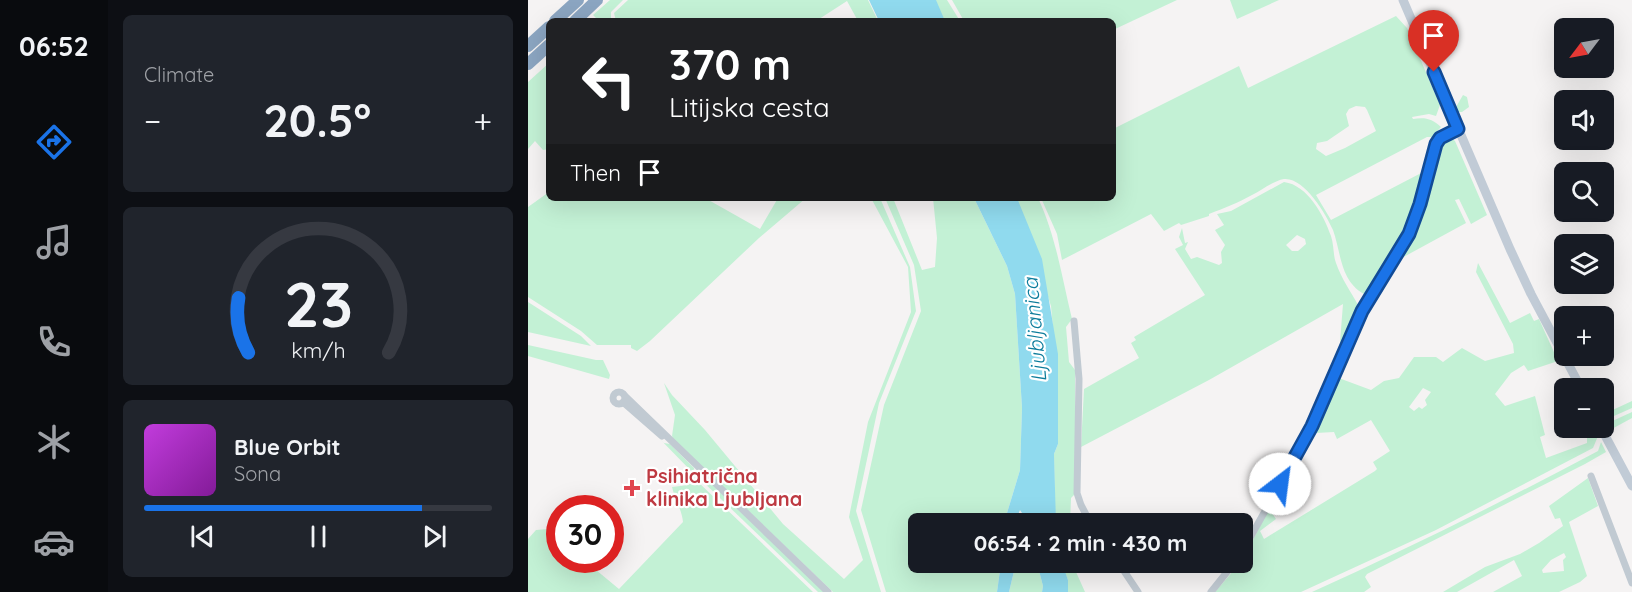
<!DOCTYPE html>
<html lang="en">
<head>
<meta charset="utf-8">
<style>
  :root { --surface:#171b24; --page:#20242c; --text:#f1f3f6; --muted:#9ea1a6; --line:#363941; --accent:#1a73e8 }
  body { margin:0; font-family:Quicksand,sans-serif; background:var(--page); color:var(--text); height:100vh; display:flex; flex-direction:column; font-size:22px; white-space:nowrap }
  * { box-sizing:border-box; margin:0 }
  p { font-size:20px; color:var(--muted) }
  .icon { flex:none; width:33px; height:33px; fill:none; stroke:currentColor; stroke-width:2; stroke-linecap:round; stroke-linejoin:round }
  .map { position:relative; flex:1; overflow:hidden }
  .details { display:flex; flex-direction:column; gap:15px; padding:15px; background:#0d0f14; width:420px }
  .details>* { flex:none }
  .banner { position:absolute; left:18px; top:18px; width:570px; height:183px; border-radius:9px; box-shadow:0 6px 24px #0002; background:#202124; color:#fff; overflow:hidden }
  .needle { width:39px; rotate:238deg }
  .controls { position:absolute; left:1026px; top:18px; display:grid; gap:12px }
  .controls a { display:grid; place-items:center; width:60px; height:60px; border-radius:9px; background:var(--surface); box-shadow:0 6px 24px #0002; font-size:30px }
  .speed { position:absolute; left:18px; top:495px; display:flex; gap:12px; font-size:30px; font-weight:700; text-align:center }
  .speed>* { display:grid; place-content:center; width:78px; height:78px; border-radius:50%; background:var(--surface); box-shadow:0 6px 24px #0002; line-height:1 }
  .speed .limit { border:9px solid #d22; background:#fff; color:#111 }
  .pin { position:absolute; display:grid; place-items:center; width:51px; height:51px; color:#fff; margin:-62px -26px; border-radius:50% 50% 50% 0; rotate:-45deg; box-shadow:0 0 6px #0007 }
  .pin .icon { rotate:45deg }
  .me { position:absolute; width:66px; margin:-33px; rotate:30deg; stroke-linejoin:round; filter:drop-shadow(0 0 4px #0008) }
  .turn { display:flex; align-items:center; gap:21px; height:126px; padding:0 24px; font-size:27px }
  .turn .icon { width:78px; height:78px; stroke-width:2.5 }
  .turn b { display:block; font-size:42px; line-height:51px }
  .then { display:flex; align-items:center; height:57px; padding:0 24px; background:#0003; gap:12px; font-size:22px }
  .big { font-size:45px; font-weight:700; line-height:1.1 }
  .details .tile { flex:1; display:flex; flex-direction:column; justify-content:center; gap:9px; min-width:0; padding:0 21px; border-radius:9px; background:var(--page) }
  .details .dial { align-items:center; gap:0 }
  .dial svg { height:156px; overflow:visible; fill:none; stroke:var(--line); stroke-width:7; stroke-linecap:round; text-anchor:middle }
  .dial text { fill:var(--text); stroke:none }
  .song { display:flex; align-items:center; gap:18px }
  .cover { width:72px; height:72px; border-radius:9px; background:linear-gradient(135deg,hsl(290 70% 55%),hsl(290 70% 35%)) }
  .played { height:6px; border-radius:3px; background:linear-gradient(90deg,var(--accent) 80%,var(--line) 80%) }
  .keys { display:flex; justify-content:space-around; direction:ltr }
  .heat { display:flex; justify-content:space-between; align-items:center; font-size:33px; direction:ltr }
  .trip { position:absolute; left:380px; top:513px; width:345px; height:60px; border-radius:9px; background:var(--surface); box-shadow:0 6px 24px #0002; font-weight:700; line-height:60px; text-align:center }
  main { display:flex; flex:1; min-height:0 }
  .dock { display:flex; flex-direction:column; width:108px; justify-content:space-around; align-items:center; background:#090b0e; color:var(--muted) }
  .dock .icon { width:42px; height:42px }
  .dock .on { color:var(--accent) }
  .dock b { font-size:27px; color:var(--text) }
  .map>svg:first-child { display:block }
  .green { fill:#c3f1d5; fill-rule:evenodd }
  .water { fill:#90daee }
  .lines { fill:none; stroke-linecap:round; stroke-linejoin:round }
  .minor { stroke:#c1cad2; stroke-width:7 }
  .secondary { stroke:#c1cbd6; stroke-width:9 }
  .motorway { stroke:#8ba5c1; stroke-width:12 }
  .route-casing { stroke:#114b97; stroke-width:15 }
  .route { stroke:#1a73e8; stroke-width:10 }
  .health-dot { fill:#e0444e; stroke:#fff; stroke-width:2 }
  .labels { text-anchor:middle; stroke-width:4.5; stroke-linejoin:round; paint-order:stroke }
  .health-label { font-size:20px; font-weight:bold; fill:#be3a42; stroke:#fff; text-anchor:start }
  .water-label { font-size:21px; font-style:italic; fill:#0c7c9b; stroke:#fff }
</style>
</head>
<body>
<main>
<nav class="dock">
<b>06:52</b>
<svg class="icon on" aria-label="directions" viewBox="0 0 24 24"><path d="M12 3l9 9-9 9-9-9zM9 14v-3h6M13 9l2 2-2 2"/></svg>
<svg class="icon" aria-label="music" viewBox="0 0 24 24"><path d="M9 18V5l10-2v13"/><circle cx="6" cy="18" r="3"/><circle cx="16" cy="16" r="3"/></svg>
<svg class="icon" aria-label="phone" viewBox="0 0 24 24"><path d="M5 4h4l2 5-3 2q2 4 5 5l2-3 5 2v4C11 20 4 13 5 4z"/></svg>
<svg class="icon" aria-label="climate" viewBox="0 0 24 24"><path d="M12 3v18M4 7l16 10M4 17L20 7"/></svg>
<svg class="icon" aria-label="car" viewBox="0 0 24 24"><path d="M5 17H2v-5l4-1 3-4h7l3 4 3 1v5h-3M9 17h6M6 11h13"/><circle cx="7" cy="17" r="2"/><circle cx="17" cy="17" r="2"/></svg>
</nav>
<section class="details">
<div class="tile"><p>Climate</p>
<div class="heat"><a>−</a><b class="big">20.5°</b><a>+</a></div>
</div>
<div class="tile dial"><svg viewBox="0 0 100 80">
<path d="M14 69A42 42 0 1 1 86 69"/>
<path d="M14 69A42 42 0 0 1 9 41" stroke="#1a73e8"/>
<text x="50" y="56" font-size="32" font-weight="700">23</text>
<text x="50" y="72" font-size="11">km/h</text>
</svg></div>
<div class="tile">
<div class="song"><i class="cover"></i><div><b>Blue Orbit</b><p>Sona</p></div></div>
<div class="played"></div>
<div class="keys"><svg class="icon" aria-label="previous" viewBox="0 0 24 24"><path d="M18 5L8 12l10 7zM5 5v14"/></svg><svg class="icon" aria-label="pause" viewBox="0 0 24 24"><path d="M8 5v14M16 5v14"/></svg><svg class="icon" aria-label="next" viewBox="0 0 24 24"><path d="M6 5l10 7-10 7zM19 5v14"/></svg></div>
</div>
</section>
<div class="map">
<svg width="1104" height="592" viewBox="0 0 1104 592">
  <rect width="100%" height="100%" fill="#f5f3f3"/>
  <g class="green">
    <path d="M82,0H95L83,12V21H65L68,18L65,15Z"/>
    <path d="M100,0H340L350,21H330L319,1L288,21H88L86,13Z"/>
    <path d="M400,0H419L432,21H411Z"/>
    <path d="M424,0H649L585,30V21H436Z"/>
    <path d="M702,0H751L709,19Z"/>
    <path d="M868,16L879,28L912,105L908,116L901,114L884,117L885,119C898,117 904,119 913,127L904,137H899L788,195L803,220L897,171L890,197L876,236L838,293L836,294C812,281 813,252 805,230C798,214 776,177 756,179C745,181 734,190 724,195C710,203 696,208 681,214V216L653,225L651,223L636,231L623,214L534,260L529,234L513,198H585V129L711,66L720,88ZM828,106L837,107L839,110L848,131L817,148L798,156L788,149L789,143L799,141L821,126L818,114L821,109Z"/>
    <path d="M21,63V149L15,150L7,141L0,149V82Z"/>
    <path d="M935,95L939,97L941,107L934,112H930L928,107Z"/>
    <path d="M922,137L927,141L959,215L943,224L931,199L927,200L938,223L870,260L892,217L908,150L914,141Z"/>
    <path d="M756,182C780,185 796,216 803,236C806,245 805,255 808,263C813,278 823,292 830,305L817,340L812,342L815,304L681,380L553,447L556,389L611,358L603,343L608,340L606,337L677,295L647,249L655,245L651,237L654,228L657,243L660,242L657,249L663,259L669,257L691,265L694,263L693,252L697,245L687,230L696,225L689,214L703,211ZM769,235L777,239L778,244L770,251H764L758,245Z"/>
    <path d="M21,192V198H177L232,229L250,198H278L231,238L122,341L109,351L103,348V345H69L53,331L0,297V207Z"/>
    <path d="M343,198H352L382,267L388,311L351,403L328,511L353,592H305L146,440L144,436L147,415L136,383L144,395L177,430L255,524L316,579L335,560L321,517L340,422L383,312L380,267Z"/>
    <path d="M357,198H365L394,270L407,267L409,238L405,198H446L479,266L487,294L494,408L492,470L476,523L390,524V562L473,563L469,592H358L333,510L356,405L393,311L386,265Z"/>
    <path d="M488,198H510C528,236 534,278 544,319L538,327L541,362L547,370V494L543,498L542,523H527L526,454L530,444L528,362L523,306Z"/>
    <path d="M950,263L982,323L1002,313L1006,321L1011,319L1030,361L1000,371L996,365L983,373L967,394L977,406L1007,396L1017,435L1012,437L1018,458L1059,443V433L1063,428H1065L1070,436L1065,448L908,530L773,592H687L712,563L714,562L717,555L723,550L721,547L741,509L748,519L732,531L736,539L847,471L849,469L845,462L862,451L843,420L809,439L806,432L788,433L786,430L808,377L843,390L856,381L871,378L886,357H908L915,362L934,348L957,361L986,353L985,344L948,272ZM895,388L903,392L897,400L899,405L894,409L891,407L886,411L881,407Z"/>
    <path d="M0,302L53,336L63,346L0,332Z"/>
    <path d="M0,345L68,360H75L82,375L81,379L0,356Z"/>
    <path d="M1104,401V408L1077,420L1076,414Z"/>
    <path d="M1104,412V418L1082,430L1080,423Z"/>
    <path d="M129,436L136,443L142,444L166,468L167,475Z"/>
    <path d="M1073,442L1078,452L1057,464L839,574L837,577L843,587L836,592H784C881,548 976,501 1070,451Z"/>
    <path d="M171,478L179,479L296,592H290Z"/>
    <path d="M1060,478L1070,506L1041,522L1059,576L1052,582L1031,592H965L994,576L986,560L929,592H915L957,567L992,554L1011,543L1035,526L1032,518L1027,519L1021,506ZM1036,553L1038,557L1035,560L1036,571L1015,573L1014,570L1023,560Z"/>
    <path d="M168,480L285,592H0V539L8,530L20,529L31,538L32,560H56L91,589L155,522C154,510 147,500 144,487L160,485Z"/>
    <path d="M83,533L95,543L78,566L70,560H82Z"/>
    <path d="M488,563H509L515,586L514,592H481Z"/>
    <path d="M533,563H544L557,592H540V580Z"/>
  </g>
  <g class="water">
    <path d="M341,0H408L417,21H351Z"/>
    <path d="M446,198H489L514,259L530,354V444L526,454L528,523H496V516L492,510L489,517L490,523H476L492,470L494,408L487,294L479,266Z"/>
    <path d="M473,563H488L481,592H469Z"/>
    <path d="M509,563H534L540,580V592H514L515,586Z"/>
  </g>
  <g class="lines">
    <g class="minor">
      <path d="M546,321L551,379L549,493L553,505L563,524"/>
      <circle cx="91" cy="398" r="6"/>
      <path d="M96,395L300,592"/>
      <path d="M95,402L134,436"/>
      <path d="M1063,476L1104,583"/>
      <path d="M714,552L778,438L837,305L881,234L892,204L908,144L912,138L930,129"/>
      <path d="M590,562L610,592"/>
      <path d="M683,592L707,562"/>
    </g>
    <g class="secondary">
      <path d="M875,0L982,249L1003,294L1053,388"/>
      <path d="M1073,428L1104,486"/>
    </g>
    <g class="motorway">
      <path d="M27,21L50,0"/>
      <path d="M47,21L69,0"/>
      <path d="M0,46L21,27"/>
      <path d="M0,64L21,45"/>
    </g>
  </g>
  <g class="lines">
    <g class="route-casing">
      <path id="route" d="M752,484L784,426L834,311L881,234L892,204L908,144L912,138L930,129L906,72"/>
    </g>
    <use href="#route" class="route"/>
  </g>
  <path class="health-dot" d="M101 479h6v6h6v6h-6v6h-6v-6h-6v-6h6z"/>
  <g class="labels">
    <g class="health-label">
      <text x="118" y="483">Psihiatrična<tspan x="118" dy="23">klinika Ljubljana</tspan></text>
    </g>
    <g class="water-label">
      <text transform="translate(507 330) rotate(-95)" y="7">Ljubljanica</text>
    </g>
  </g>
</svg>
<div class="controls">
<a><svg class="needle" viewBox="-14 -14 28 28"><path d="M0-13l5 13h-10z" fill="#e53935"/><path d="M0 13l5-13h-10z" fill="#9ea1a6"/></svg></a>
<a><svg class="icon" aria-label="sound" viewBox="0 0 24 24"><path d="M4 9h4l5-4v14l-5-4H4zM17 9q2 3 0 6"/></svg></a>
<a><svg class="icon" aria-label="search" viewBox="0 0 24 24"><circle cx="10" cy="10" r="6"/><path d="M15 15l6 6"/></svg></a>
<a><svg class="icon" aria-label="layers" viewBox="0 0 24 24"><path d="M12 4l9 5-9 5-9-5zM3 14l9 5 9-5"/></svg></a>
<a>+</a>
<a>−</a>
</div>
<div class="speed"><div class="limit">30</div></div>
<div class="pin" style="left:906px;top:72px;background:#d93025"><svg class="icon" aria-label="arrive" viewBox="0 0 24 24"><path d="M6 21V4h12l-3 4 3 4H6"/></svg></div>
<svg class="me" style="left:752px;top:484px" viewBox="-20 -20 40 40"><circle r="19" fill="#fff"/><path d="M0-13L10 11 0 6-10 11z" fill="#1a73e8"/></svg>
<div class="trip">06:54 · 2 min · 430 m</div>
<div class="banner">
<div class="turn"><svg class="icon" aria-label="left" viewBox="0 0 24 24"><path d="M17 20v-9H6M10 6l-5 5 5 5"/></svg><div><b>370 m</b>Litijska cesta</div></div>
<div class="then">Then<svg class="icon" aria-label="arrive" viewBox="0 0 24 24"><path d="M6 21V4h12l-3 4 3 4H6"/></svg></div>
</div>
</div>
</main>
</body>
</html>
